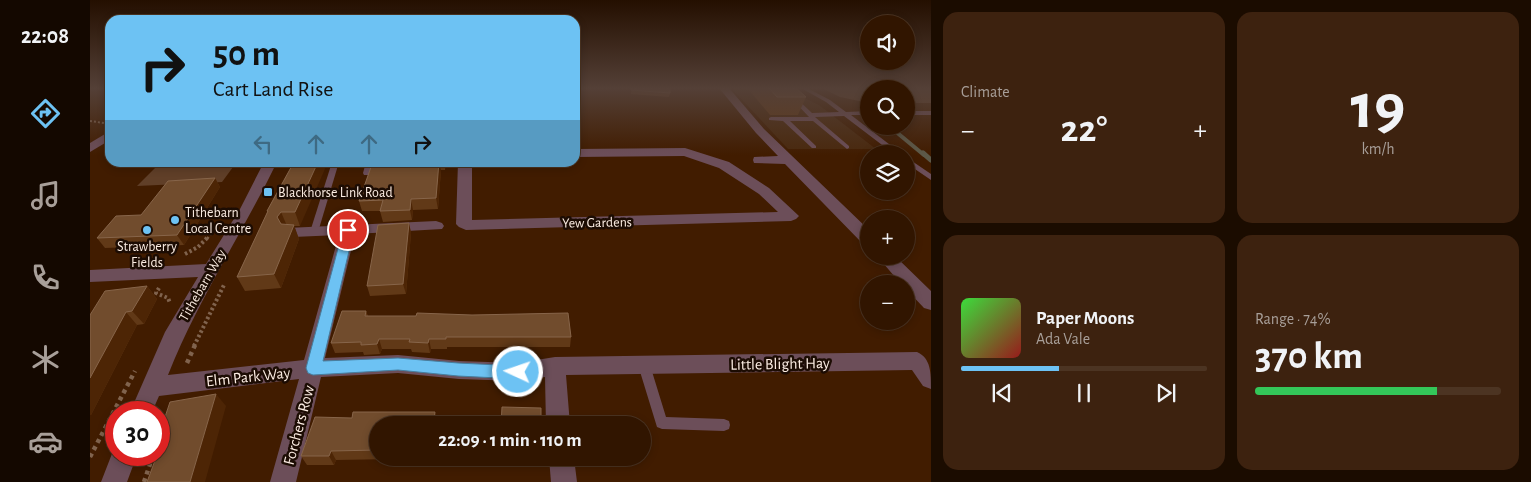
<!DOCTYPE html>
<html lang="en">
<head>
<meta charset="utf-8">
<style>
  :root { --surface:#311500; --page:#3d220f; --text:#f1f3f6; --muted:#a89f99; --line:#4c3422; --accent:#6dc2f3 }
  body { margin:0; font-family:"Alegreya Sans",sans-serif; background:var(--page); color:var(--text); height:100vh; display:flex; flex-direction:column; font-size:19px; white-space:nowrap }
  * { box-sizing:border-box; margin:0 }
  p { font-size:16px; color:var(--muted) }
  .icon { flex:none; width:28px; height:28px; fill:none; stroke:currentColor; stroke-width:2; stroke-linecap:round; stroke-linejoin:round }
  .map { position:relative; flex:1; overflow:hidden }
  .side { display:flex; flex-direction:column; gap:12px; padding:12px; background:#1b0c00; width:600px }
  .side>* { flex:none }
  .top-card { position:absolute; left:15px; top:15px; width:475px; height:152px; border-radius:15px; box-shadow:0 2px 8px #0003,0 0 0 1px var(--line); background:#6dc2f3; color:#111; overflow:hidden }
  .fabs { position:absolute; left:770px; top:15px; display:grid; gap:10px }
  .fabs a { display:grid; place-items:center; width:55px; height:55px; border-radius:50%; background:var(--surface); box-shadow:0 2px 8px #0003,0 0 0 1px var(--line); font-size:25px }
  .speed { position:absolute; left:15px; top:401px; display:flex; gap:10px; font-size:25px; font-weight:700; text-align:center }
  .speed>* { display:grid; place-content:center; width:65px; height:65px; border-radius:50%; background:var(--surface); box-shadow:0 2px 8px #0003,0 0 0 1px var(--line); line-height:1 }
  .speed .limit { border:8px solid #d22; background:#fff; color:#111 }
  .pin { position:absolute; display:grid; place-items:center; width:42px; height:42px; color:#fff; margin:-21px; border:2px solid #fff; border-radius:50%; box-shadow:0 1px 5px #0007 }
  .me { position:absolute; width:55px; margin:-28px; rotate:273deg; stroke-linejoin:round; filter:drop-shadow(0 0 4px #0008) }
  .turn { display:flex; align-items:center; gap:18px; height:105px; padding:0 25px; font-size:22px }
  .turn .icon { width:65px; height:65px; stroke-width:2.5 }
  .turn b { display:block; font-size:35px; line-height:42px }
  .lanes { display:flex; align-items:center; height:48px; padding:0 25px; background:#0003; justify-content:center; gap:25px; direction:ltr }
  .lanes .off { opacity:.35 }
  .big { font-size:38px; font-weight:600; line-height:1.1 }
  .side .card { flex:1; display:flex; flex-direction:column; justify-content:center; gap:8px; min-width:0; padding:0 18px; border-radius:15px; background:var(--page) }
  .side .dial { align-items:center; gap:0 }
  .dial b { font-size:65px; line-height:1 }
  .song { display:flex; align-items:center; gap:15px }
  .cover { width:60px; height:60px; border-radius:8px; background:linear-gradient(135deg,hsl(120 70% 55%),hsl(0 70% 35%)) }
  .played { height:5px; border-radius:2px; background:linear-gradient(90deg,var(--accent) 40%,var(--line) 40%) }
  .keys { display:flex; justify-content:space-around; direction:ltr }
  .heat { display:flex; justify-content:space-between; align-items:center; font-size:28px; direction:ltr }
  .charge { height:8px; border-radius:4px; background:linear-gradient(90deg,#34c759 74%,var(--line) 0) }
  .side .tiles { flex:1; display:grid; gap:12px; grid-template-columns:repeat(2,1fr) }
  .trip { position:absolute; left:279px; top:416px; width:282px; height:50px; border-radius:25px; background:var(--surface); box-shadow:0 2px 8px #0003,0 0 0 1px var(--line); font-weight:600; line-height:50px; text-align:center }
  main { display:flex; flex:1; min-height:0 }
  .menu { display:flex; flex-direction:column; width:90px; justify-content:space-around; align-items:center; background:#140800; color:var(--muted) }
  .menu .icon { width:35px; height:35px }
  .menu .selected { color:var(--accent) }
  .menu b { font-size:22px; color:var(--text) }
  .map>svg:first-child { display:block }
  .built { fill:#49280d }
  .green { fill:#603f28 }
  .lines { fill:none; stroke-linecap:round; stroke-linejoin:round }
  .stream-far1 { stroke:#5c5948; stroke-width:4 }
  .stream { stroke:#5c5948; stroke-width:5 }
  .path-far3 { stroke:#80634d; stroke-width:2; stroke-dasharray:2 2; stroke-linecap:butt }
  .path-far2 { stroke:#80634d; stroke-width:2.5; stroke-dasharray:2.5 2.5; stroke-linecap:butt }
  .path-far1 { stroke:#80634d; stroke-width:4; stroke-dasharray:2.5 2.5; stroke-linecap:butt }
  .path { stroke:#80634d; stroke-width:4.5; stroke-dasharray:4 4; stroke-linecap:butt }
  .service { fill:#6c4e59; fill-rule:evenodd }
  .minor { fill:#6c4e59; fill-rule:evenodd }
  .wall { fill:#613917 }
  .shaded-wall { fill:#4d2505 }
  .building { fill:#714c2d; stroke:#87654a }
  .route { fill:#6dc2f3; stroke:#477e9e }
  .poi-dot { fill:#6dc2f3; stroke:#1c0c03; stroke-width:2 }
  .labels { text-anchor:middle; stroke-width:5; stroke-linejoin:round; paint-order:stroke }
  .poi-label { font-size:14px; fill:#fcede3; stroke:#1c0c03; text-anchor:start }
  .street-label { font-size:14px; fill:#fcede3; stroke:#1c0c03 }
  .near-street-label { font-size:16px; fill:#fcede3; stroke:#1c0c03 }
</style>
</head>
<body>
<main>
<nav class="menu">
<b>22:08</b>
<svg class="icon selected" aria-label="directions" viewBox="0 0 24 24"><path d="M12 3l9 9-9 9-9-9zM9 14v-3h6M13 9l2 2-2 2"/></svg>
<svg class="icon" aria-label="music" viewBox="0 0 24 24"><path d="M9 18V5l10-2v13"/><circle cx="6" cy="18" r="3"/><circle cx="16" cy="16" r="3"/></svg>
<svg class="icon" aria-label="phone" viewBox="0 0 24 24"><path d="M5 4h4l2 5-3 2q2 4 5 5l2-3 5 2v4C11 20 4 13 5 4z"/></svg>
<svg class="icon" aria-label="climate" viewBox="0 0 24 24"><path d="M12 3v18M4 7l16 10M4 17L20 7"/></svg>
<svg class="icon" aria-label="car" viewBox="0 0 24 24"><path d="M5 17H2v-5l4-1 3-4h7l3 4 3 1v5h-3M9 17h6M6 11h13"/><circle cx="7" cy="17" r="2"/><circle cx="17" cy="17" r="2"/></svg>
</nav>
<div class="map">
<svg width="841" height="482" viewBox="0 0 841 482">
  <rect width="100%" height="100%" fill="#411c00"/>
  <path class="built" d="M641,88H694L729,105L786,149H698Z"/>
  <g class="green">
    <path d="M732,88L813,89H779V103L750,97Z"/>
    <rect x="816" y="89" width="25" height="14"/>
    <path d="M70,163H146L132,182L47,186Z"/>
  </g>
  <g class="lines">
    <path class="stream-far1" d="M799,126L834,155"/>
    <path class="stream" d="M833,153L841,160"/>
    <path class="path-far3" d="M0,121L14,123"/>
    <path class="path-far2" d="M117,239L124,230"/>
    <g class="path-far1">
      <path d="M95,254L108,247L118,237"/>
      <path d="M69,288L66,293L78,298L80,303"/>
      <path d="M104,346L134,285"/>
    </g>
    <g class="path">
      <path d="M97,363L105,345"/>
      <path d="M69,440L73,428"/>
      <path d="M0,457L45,371"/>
      <path d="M54,482L63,455"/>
    </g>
    <g class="service">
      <path d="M711,88H717L740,100L756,112L779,111V115H761L812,154H804L754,116L725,117L759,146V148L757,149L723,121H700L726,146V148H722L693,121L679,120V118L681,117H719L702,99L701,98L704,96L722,113L749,112L736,102Z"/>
      <rect x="816" y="111" width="25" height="4"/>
      <path d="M816,157L841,174V180L816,163Z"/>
      <path d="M242,162H249L228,232L224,235L221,234L220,232Z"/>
      <path d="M276,162H283L281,171H291L295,173L291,175H274L273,173Z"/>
      <path d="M554,360L558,361L560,365L576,417L634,419L639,421L640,425L639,429L634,431L572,429L567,427L548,365L550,361Z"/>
    </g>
    <g class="minor">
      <path d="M629,88H639L674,129L779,230V245L773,244L695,164L664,163L663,160L664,157L688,156L666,133Z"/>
      <path d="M20,131V140L0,152V143Z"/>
      <path d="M595,148L639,162L679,188L709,216L706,219L701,221L376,230L369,227L366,224L368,162H382V220L688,212L669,194L629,168L594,156L485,157V149Z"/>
      <path d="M174,162H187C152,234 107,301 78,375L214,360L249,235L203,237L197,236L195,232L197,228L346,221L352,223L354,226L352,229L265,234L235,358L308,355L369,361L428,363L465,357L827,352C841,358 841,373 841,389L833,386L822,370L476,375L480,425H456L455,377L428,381L369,379L308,373L231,377L206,482H180L209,379L69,396L62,412H40L75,332L108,277L0,282V270L116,264L150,209Z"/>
      <path d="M787,256H805L841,291V310L834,308L816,289V284H811Z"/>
      <path d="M25,446L26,455H47L37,482H11Z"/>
      <path d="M459,458H484L487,482H461Z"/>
    </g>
  </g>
  <g class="wall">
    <path d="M541,88H580V93L579,97L541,94Z"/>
    <path d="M659,88H706L716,97L708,115H680L658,89Z"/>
    <path d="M204,162L210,226H204L209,239L191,288L155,291L147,277L177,213V211Z"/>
    <path d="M284,162H356L355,170H351L348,209L323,210L322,220L293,222L290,211H272L269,201L285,167Z"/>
    <path d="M125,178L130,187L94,245L15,248L7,238L51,215Z"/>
    <path d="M319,223L321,233L316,294L280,296L277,286Z"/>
    <path d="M57,286L67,299L54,324L47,325L1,415L0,315Z"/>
    <path d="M276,311L278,316L481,337L480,347H357V349H341L340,353L322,352L321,349H292L290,354L274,355L273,352L245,353L241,343Z"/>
    <path d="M345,412L347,422L288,425V458H306L305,459L246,460L244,465H217L211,456L262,418Z"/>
  </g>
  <g class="shaded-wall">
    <path d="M228,162H238L210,226L205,212Z"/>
    <path d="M349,162L351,170L348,209L346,198Z"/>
    <path d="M125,178L130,187L94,245L87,235Z"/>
    <path d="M321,199L323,210L322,220L320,210Z"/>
    <path d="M191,212L197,226L193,231L187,217Z"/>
    <path d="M319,223L321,233L316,294L313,284Z"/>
    <path d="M204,225L209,239L191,288L184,274Z"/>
    <path d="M57,286L67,299L54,324L42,311Z"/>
    <path d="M36,312L47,325L1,415H0V378Z"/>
    <path d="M289,339L292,349L290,354L287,344Z"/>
    <path d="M339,339L341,349L340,353L338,343Z"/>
    <path d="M126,394L136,406L115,482H100Z"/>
    <path d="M345,412L347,422L346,425H343Z"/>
    <path d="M77,428L83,441L71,429Z"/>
    <path d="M241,451L246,460L244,465L239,456Z"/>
  </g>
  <g class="building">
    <path d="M542,88H580V93L541,90Z"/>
    <path d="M679,88H706L716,97H687Z"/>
    <path d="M204,162H228L205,212H191L187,217L191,224L204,225L184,274L147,277L178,211H177Z"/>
    <path d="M341,162H349L346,198L321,199L320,210L290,211L293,200L269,201L281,167L336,166Z"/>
    <path d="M125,178L87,235L7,238L26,216L51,215L78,181Z"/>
    <path d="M319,223L313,284L277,286L288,225Z"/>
    <path d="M57,286L42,311L36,312L0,378V315L15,291Z"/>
    <path d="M252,311H276L275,316H326L327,313L382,315L478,313L481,337H356V339H339L338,343L319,342L320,339H289L287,344L271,345V342L241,343Z"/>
    <path d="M126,394L100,482H57L67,455H69V451L77,428L71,429L80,402Z"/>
    <path d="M412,407L451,408V425H411Z"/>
    <path d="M263,412H345L343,425H288V450L241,451L239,456H211L225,417L262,418Z"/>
  </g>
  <linearGradient id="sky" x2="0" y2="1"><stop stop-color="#240f00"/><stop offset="0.57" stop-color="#544037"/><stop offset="1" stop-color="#544037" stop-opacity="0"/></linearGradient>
  <rect width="841" height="155" fill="url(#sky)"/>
  <path class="route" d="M258,227L264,230L233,361L308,358L368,363L428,366L434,368L436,372L434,377L428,379L368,376L308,370L223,375L218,373L216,368L253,230Z"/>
  <g class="poi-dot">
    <rect x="173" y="187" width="10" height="10" rx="2.5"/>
    <circle cx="85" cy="220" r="5"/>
    <circle cx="57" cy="230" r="5"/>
  </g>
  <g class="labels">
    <g class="poi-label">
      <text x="188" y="197">Blackhorse Link Road</text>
      <text x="95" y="217">Tithebarn<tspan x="95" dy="16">Local Centre</tspan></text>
      <text x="57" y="251" text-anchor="middle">Strawberry<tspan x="57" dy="16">Fields</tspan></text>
    </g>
    <g class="street-label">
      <text transform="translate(507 222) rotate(-1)" y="5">Yew Gardens</text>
      <text transform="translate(112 285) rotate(-60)" y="5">Tithebarn Way</text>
    </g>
    <g class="near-street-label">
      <text transform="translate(690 363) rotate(-1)" y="6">Little Blight Hay</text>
      <text transform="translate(158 376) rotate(-6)" y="6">Elm Park Way</text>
      <text transform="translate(208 425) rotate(-75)" y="6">Forchers Row</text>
    </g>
  </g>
</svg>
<div class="fabs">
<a><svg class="icon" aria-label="sound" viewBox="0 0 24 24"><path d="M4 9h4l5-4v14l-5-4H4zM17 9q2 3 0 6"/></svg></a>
<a><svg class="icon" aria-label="search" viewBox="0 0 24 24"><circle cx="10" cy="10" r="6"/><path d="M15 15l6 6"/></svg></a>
<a><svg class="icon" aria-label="layers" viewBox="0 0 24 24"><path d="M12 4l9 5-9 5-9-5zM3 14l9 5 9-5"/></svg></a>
<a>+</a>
<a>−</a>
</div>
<div class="speed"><div class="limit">30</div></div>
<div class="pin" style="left:258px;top:230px;background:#d93025"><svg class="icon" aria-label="arrive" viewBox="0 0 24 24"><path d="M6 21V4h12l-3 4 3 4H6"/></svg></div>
<svg class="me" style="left:428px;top:372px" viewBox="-20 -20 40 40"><circle r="17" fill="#6dc2f3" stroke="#fff" stroke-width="3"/><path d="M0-11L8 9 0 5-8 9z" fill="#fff"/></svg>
<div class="trip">22:09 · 1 min · 110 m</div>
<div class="top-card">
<div class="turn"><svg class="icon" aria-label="right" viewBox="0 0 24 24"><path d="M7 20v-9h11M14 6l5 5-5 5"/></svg><div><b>50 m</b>Cart Land Rise</div></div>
<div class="lanes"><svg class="icon off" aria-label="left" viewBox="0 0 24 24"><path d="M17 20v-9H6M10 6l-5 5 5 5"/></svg><svg class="icon off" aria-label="ahead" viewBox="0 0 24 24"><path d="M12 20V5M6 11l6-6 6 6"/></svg><svg class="icon off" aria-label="ahead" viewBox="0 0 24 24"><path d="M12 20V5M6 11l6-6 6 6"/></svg><svg class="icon" aria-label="right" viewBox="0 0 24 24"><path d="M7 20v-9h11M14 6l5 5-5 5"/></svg></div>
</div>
</div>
<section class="side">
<div class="tiles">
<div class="card"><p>Climate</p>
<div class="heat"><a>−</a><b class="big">22°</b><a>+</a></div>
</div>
<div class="card dial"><b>19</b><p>km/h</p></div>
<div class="card">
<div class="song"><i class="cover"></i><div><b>Paper Moons</b><p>Ada Vale</p></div></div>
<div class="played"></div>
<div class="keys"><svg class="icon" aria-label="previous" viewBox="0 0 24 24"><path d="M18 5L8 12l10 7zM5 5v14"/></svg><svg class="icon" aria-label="pause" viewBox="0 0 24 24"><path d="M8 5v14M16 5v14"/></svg><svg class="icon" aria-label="next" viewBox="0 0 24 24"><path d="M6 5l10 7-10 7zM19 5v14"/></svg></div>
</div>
<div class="card"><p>Range · 74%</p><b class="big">370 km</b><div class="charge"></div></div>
</div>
</section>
</main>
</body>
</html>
